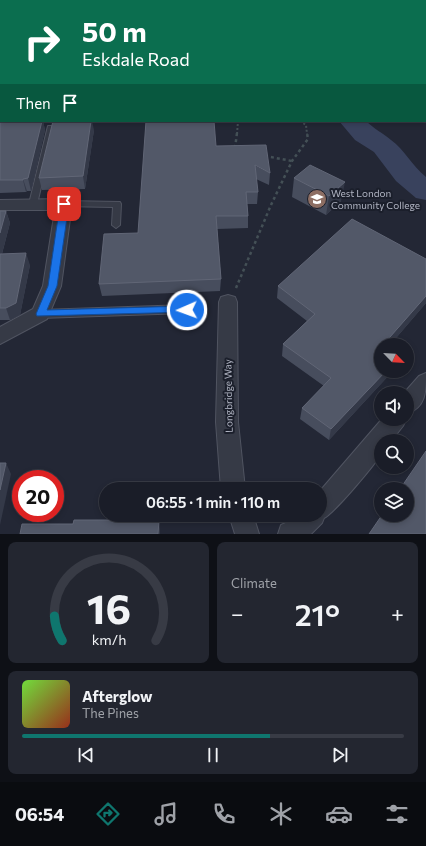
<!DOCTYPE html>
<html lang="en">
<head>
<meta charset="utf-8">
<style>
  :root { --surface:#1a1d28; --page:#232630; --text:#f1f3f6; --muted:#9fa2a8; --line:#383b45; --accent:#0f766e }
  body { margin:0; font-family:Commissioner,sans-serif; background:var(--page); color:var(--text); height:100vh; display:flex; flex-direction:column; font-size:15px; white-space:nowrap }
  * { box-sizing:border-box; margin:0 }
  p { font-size:13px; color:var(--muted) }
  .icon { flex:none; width:22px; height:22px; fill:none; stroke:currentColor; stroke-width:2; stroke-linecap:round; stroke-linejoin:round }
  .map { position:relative; height:534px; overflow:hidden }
  .sheet { display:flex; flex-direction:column; gap:8px; padding:8px; background:#0e1016; flex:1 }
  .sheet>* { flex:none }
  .banner { position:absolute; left:0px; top:0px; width:426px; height:122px; box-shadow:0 2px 6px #0003,0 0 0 1px var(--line); background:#0b6e4f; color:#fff; overflow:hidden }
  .needle { width:26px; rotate:115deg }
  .buttons { position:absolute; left:374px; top:338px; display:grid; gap:8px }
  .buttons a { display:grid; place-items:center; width:40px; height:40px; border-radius:50%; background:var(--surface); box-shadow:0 2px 6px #0003,0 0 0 1px var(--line); font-size:20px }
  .speed { position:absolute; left:12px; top:470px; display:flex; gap:8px; font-size:20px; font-weight:700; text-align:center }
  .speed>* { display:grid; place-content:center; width:52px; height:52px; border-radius:50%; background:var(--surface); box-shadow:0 2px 6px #0003,0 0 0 1px var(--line); line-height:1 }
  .speed .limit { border:6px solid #d22; background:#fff; color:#111 }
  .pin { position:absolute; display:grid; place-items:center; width:34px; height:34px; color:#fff; margin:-17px; border-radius:8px; box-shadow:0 2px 6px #0006 }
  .me { position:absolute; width:44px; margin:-22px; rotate:268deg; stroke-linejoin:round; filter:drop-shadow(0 0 3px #0008) }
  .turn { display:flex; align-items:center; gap:14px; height:84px; padding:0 16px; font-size:18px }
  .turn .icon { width:52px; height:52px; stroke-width:2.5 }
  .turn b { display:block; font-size:28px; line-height:34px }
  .then { display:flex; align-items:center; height:38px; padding:0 16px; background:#0003; gap:8px; font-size:15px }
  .big { font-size:30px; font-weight:600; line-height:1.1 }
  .sheet .tile { flex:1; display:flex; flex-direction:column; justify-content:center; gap:6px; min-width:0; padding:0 14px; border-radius:8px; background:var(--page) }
  .sheet .dial { align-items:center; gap:0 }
  .dial svg { height:104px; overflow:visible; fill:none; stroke:var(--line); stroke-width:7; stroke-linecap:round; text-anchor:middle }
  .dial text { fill:var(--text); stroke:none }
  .song { display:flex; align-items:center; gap:12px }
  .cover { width:48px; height:48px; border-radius:6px; background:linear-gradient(135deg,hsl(100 70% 55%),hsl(10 70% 35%)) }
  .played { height:4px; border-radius:2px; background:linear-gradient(90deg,var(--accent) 65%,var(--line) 65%) }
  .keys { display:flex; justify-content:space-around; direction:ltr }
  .heat { display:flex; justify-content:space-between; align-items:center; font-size:22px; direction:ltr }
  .sheet .tiles { flex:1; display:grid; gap:8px; grid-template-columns:1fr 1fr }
  .tile:last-child { grid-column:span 2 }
  .trip { position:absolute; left:99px; top:482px; width:228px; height:40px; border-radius:20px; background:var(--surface); box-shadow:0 2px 6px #0003,0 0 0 1px var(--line); font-weight:600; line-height:40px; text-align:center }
  .dock { display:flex; height:64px; justify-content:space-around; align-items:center; background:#0a0c10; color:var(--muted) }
  .dock .icon { width:28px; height:28px }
  .dock .current { color:var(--accent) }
  .dock b { font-size:18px; color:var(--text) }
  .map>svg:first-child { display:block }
  .green { fill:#273539 }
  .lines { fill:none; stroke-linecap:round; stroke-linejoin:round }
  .river { fill:#39425d; fill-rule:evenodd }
  .lane-casing { stroke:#505461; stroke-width:2 }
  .street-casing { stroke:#505461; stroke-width:2 }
  .path-far1 { stroke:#445056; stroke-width:2; stroke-dasharray:2 2; stroke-linecap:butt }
  .path { stroke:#445056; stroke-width:2.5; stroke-dasharray:3 3; stroke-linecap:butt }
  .lane { fill:#363a46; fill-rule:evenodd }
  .street { fill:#363a46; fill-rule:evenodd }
  .wall { fill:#474d5d }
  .shaded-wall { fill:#343948 }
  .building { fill:#525868; stroke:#616676 }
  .route { fill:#1a73e8; stroke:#114b97 }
  .labels { text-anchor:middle; stroke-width:4; stroke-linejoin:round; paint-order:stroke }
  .poi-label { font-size:10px; fill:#b0b4c2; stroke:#1b1f2b; text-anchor:start }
  .street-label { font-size:10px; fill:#b0b4c2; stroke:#1b1f2b }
</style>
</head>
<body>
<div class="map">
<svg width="426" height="534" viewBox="0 0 426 534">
  <rect width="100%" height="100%" fill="#232735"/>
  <path class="green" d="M0,0H426V78L425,1H1L0,80Z"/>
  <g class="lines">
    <g class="river">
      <rect x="360" y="0" width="20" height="1"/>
      <rect x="0" y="96" width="1" height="14"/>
      <path d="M425,105L426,106V122L424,121Z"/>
      <path d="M339,121H366C374,129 383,133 391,140C404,149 412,166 426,177V200L416,198L396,181L374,152L355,140Z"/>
    </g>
    <g class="lane-casing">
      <g id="lane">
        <path d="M48,126H51L55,128L37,204L33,207L29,204Z"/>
        <path d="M64,201L120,202L121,204L120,225L116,228L112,225L113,207L61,206L60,204L61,202Z"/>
        <path d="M187,305L190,306L192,309L190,312L187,313L40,318L37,317L35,314L37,311L40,310Z"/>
      </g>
    </g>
    <g class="street-casing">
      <g id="street">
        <path d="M64,199L70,200L72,204L61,286L47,319L0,344V327L33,309L43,286L55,210H0V200Z"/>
        <path d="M228,295L235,297L237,302L238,422L245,489H221L216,422L219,302L221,297Z"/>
        <path d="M426,373C426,392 426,407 407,414V393H404L419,376Z"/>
        <path d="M382,419H406L403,426L391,441H381C381,444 382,450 381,453C378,462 332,515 324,518L322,523L311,534H278L281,525L288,522L296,515H320V491Z"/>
        <path d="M229,515H253L259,534H235Z"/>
      </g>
    </g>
    <g class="path-far1">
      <path d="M300,121L306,125L307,134"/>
      <path d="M237,134L238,121"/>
    </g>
    <g class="path">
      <path d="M235,148L237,133"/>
      <path d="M265,156L292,161"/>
      <path d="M236,288L271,205L292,161L308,139L307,133"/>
    </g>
    <use href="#lane" class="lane"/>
    <use href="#street" class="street"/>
  </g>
  <g class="wall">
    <path d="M0,119L1,121H43L45,130L31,191H27L26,192L0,193Z"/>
    <path d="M94,130L85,189L42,190L39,178Z"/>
    <path d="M216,146L270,173L269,185L256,179L258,192L257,204H247L248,216V228L217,229L221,279L220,291L102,296L99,284Z"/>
    <path d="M294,178L341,201L326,215L292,197Z"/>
    <path d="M0,211H6L10,223L2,254L30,265L20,315L10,320H0Z"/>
    <path d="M278,286L426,303L390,345H381V371L391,373L329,440L300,419L302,408L324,386L282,356L283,344L307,321L277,298Z"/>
  </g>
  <g class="shaded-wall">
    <path d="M42,121H43L45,130L31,191L28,178Z"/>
    <path d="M91,121H92L94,130L85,189L83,176Z"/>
    <path d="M23,179L27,191L26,192L23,180Z"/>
    <path d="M345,182L341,201L326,215L329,196Z"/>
    <path d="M6,211L10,223L0,261V233Z"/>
    <path d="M26,253L30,265L20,315L10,320L6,308Z"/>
    <path d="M426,296V303L390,345H383Z"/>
    <path d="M386,371H391V373L329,440L331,429Z"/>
    <path d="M6,463L11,474L0,525V490Z"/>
    <path d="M159,520L160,529V534H158Z"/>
  </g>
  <g class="building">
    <path d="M0,119H1V121H42L28,178L23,179V180H0Z"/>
    <path d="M53,121H91L83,176L39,178Z"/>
    <path d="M146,121H214L216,146L266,145L270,173L255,165L258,192H246L248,216H216L221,279L99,284L104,234L138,233Z"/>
    <path d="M310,165L345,182L329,196L294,178Z"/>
    <path d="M0,211H6L0,233Z"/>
    <path d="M352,219L426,259V296L383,345H381V347L379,350L381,351V371H386L331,429L302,408L331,378L283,344L315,314L278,286Z"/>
    <path d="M26,253L16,303L6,308H0V254Z"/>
    <path d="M426,451V534H369L382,515H407V489H400Z"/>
    <path d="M0,463H6L0,490Z"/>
    <path d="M74,520H159L158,534H20L22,524H73Z"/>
  </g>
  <path class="route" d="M64,201L69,204L57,286L47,310L187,306L190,307L191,310L190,312L37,316L36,314L48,286L60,204Z"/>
  <defs>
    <g id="school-disc" transform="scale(1)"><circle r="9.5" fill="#8d6e63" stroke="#1b1f2b"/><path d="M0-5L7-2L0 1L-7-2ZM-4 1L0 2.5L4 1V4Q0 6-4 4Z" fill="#fff"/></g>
  </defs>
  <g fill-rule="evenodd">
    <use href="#school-disc" x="317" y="199"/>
  </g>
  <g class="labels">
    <g class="poi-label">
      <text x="331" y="197">West London<tspan x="331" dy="12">Community College</tspan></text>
    </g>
    <g class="street-label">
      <text transform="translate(228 396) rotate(-91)" y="4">Longbridge Way</text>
    </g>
  </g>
</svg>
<div class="buttons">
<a><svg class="needle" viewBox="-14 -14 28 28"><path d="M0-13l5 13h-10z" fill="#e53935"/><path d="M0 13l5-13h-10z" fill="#9fa2a8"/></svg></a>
<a><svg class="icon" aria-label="sound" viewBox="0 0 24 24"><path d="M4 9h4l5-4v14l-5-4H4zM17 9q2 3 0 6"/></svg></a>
<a><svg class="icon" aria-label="search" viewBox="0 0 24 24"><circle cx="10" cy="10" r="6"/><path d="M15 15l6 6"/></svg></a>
<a><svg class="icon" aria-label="layers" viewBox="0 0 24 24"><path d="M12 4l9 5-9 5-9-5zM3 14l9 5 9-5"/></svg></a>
</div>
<div class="speed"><div class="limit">20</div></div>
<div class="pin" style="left:64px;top:204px;background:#d93025"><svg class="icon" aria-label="arrive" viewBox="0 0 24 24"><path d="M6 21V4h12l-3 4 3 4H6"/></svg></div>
<svg class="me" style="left:187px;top:310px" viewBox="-20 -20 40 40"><circle r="17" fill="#1a73e8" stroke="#fff" stroke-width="3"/><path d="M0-11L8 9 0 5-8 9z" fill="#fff"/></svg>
<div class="trip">06:55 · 1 min · 110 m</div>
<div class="banner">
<div class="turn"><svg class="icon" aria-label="right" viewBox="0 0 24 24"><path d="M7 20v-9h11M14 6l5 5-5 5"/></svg><div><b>50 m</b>Eskdale Road</div></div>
<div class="then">Then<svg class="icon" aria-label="arrive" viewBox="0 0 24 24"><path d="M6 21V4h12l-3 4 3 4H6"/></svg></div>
</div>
</div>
<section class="sheet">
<div class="tiles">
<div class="tile dial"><svg viewBox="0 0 100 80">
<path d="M14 69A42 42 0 1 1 86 69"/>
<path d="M14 69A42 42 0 0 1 8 50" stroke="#0f766e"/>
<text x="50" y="56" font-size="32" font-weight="700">16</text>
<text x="50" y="72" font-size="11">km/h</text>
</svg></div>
<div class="tile"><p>Climate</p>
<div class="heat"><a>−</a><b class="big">21°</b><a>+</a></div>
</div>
<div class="tile">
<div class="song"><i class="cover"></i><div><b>Afterglow</b><p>The Pines</p></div></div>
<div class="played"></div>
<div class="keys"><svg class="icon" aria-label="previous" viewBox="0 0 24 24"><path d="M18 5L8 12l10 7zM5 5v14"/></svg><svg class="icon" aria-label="pause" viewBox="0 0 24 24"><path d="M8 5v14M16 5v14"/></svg><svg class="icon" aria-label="next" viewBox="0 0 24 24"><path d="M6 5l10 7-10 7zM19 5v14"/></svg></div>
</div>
</div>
</section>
<nav class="dock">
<b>06:54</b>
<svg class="icon current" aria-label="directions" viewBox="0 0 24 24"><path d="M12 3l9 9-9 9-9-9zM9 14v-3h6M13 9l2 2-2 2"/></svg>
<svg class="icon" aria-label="music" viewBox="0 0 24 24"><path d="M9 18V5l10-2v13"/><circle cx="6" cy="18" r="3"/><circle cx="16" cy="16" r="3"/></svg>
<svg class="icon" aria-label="phone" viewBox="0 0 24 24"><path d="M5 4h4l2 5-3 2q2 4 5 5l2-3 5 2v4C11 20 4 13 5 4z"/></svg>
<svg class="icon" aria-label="climate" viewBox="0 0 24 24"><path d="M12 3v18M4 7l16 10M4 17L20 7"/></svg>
<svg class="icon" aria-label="car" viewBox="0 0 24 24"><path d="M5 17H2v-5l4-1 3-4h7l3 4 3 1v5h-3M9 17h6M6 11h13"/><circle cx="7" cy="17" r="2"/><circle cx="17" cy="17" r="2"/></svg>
<svg class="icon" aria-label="filters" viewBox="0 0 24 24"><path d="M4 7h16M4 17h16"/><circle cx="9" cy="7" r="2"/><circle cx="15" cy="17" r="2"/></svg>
</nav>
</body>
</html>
